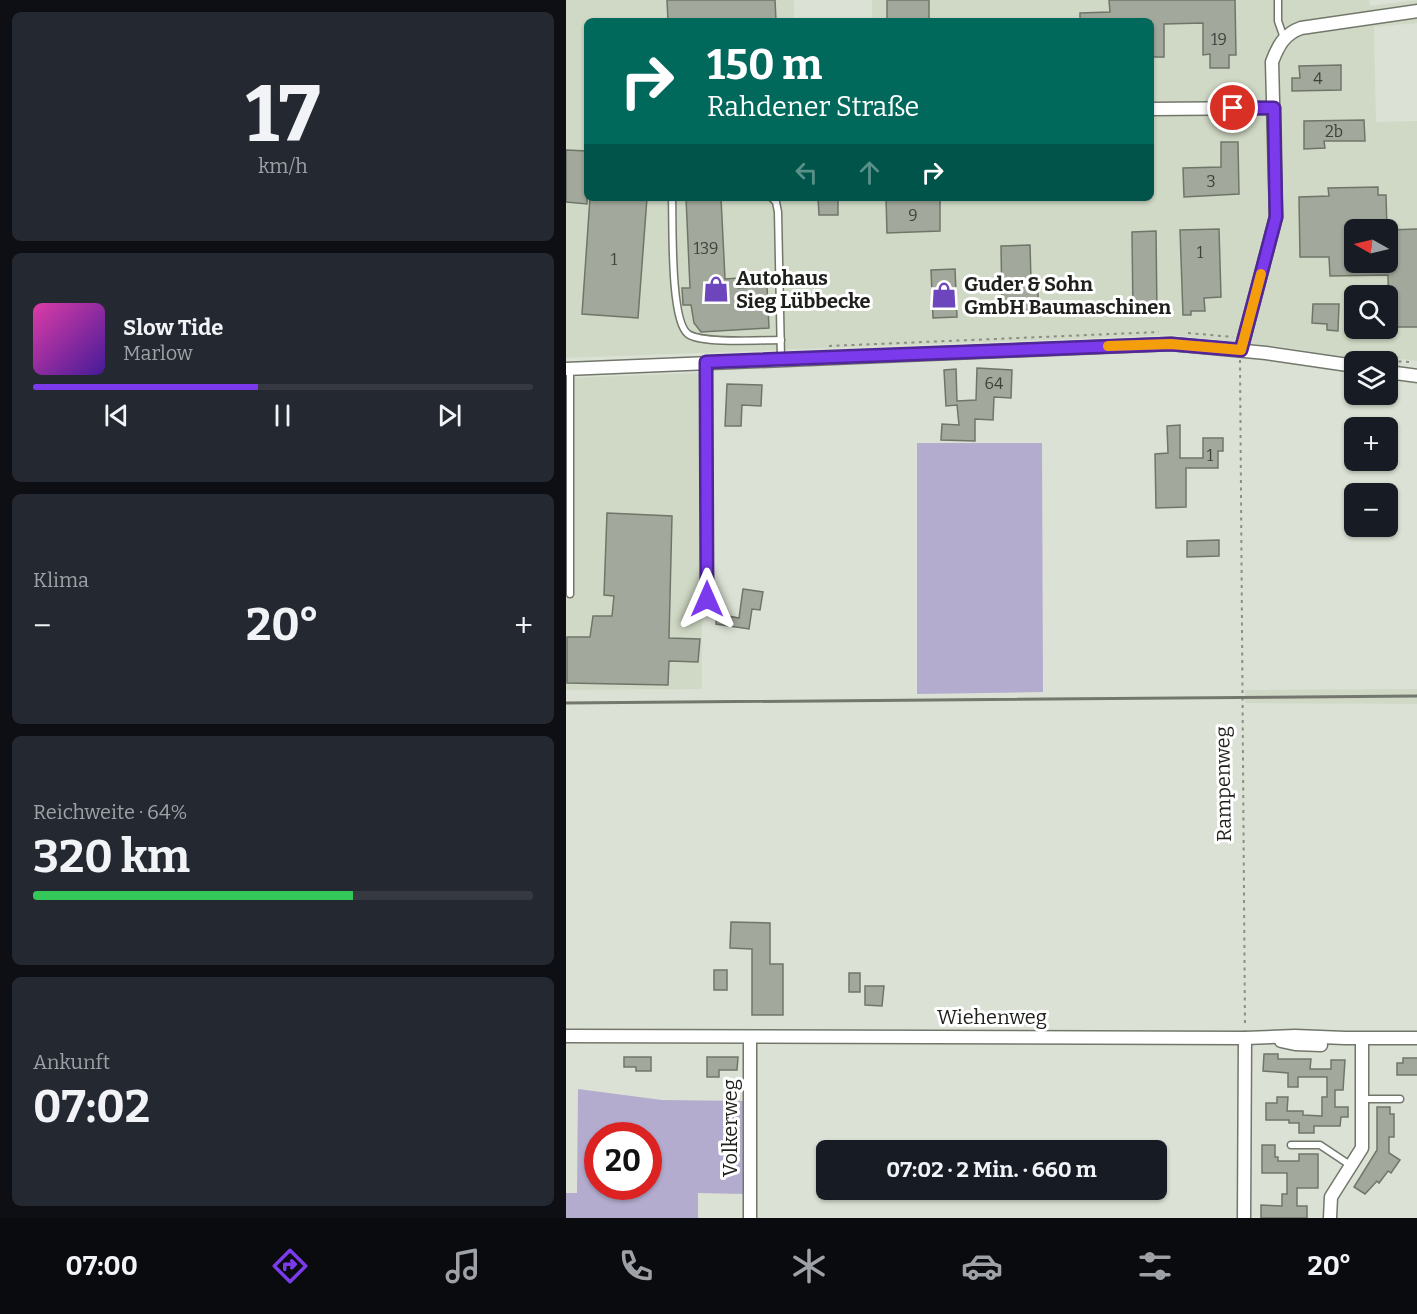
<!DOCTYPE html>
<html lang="de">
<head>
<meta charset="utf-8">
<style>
  :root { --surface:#171b24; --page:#242831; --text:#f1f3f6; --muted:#9ea1a6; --line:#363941; --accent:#7c3aed }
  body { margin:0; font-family:Bitter,serif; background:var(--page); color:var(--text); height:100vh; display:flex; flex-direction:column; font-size:22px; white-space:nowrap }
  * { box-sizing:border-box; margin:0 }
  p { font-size:20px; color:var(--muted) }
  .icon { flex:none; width:33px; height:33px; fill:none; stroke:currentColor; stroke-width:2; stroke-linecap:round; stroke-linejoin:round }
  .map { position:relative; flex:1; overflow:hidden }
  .side { display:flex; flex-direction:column; gap:12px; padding:12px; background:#0d0f14; width:566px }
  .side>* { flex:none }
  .top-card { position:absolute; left:18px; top:18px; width:570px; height:183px; border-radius:9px; box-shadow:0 2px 4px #0004; background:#00695c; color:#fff; overflow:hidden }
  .needle { width:39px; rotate:278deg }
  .tools { position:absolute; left:778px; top:219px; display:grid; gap:12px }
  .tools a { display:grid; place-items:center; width:54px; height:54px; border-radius:9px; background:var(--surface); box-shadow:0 2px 4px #0004; font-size:30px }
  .speed { position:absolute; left:18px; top:1122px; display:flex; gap:12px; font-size:30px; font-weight:700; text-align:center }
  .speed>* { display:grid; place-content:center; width:78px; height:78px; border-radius:50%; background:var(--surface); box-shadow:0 2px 4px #0004; line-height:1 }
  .speed .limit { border:9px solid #d22; background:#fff; color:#111 }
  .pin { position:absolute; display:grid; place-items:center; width:51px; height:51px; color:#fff; margin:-26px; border:3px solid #fff; border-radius:50%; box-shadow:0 2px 6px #0007 }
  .me { position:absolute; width:66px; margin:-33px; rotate:0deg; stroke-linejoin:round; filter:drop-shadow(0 0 4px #0008) }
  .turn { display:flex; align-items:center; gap:21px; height:126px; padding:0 24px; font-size:27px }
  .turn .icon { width:78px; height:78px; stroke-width:2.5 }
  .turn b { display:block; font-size:42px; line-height:51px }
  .lanes { display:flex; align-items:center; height:57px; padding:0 24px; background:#0003; justify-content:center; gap:30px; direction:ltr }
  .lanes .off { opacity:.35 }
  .big { font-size:45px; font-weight:700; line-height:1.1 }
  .side .tile { flex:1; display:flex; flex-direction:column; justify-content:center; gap:9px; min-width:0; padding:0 21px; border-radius:9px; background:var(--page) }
  .side .dial { align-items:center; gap:0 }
  .dial b { font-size:78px; line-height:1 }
  .song { display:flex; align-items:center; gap:18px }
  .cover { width:72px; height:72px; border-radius:9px; background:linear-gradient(135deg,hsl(320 70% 55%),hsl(260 70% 35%)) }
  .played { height:6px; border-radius:3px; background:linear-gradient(90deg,var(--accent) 45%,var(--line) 45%) }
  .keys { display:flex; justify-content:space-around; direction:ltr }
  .heat { display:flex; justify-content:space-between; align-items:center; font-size:33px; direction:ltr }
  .charge { height:9px; border-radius:4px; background:linear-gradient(90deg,#34c759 64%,var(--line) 0) }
  .trip { position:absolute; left:250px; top:1140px; width:351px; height:60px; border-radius:9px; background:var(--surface); box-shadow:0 2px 4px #0004; font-weight:700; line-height:60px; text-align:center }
  .menu { display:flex; height:96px; justify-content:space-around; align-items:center; background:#090b0e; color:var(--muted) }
  .menu .icon { width:42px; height:42px }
  .menu .current { color:var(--accent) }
  .menu b { font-size:27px; color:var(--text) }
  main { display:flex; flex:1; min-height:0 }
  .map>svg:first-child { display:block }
  .built { fill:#d0d9c5; fill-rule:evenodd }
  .green { fill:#b3accf; fill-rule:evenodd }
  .building { fill:#a3a89c; stroke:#707569; stroke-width:1.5 }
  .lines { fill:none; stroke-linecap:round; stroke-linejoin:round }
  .service-casing { stroke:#72776b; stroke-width:9 }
  .minor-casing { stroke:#72776b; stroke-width:15 }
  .path { stroke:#8a8e84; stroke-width:2; stroke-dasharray:3 4.5; stroke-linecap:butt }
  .service { stroke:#fff; stroke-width:6 }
  .minor { stroke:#fff; stroke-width:12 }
  .rail { stroke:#73776e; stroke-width:3 }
  .route-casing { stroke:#51269a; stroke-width:15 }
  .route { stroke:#7c3aed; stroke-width:10 }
  .slow { stroke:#f59e0b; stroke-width:10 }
  .labels { text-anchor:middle; stroke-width:6; stroke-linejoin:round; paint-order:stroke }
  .number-label { font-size:16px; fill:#3f423b }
  .poi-label { font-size:20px; font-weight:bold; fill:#1e201b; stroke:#fff; text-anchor:start }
  .street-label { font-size:20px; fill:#1e201b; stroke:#fff }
</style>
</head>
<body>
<main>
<section class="side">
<div class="tile dial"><b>17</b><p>km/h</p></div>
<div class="tile">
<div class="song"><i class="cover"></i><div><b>Slow Tide</b><p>Marlow</p></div></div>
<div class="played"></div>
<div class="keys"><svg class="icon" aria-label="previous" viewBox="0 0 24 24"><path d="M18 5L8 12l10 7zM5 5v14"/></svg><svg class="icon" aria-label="pause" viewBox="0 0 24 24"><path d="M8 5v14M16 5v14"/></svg><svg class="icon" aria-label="next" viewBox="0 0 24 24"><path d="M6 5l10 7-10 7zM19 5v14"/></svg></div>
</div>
<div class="tile"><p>Klima</p>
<div class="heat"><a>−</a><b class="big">20°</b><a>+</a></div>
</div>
<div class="tile"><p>Reichweite · 64%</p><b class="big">320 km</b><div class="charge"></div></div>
<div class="tile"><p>Ankunft</p><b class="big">07:02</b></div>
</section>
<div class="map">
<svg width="852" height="1218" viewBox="0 0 852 1218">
  <rect width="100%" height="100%" fill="#dbe1d4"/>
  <g class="built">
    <path d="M0,0H228V21H21V198H585V21H306V0H803L804,6L851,0V23L808,27L810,122L851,121V361L823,357L809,361L709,346L605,335L0,358ZM789,230H822V262H789ZM789,296H822V328H789Z"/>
    <path d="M134,373L136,689L0,690V378Z"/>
    <path d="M851,689V704L679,703V690Z"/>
  </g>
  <g class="green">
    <path d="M351,443H476L477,692L351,694Z"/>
    <path d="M12,1089L96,1100L180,1101L179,1194L132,1193V1218H0V1193H11ZM32,1136H82V1186H32Z"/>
  </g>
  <g class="building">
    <path d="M101,0H209L210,21H102Z"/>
    <rect x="321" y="0" width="42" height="21"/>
    <path d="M543,0H669L670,55H663V68H644V54L637,55V23L598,24V57H585V21H514V13L544,12Z"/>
    <path d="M775,65V90L726,91V78H734L733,66Z"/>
    <path d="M798,120L799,141H758L759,148L738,149V121Z"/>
    <path d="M655,142H672L673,194L618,197L617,168L655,167Z"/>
    <path d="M0,150L21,151V204L0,202Z"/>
    <path d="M812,187V195H820L821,230H789V262H822V230L852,229V327H823L822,275L764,276L763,257H734L733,197L763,196L762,188Z"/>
    <path d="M24,198H81L72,318L16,314Z"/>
    <path d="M120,198H155L159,279L172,278V288L201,286L203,328L135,332L128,323L125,305H117L116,288H124Z"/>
    <path d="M252,198H272V215H253Z"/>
    <path d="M320,198H374V231L321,233Z"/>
    <path d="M653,229L655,297L638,298L639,311H625V315H617L614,230Z"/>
    <path d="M590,231L591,314H567L566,232Z"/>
    <path d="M464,245L465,281H472V310H436L435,246Z"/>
    <path d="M389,269L391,317L367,318L365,270Z"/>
    <path d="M747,304H773L772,331L761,330V324L746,323Z"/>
    <path d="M411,368L446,370L445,398L428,397L427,420L409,419V441L375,440L376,424L393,425L391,405L380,406L378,370L390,369L391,401L410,400Z"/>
    <path d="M161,384L196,385L195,406L176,405L175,426H159Z"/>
    <path d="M614,425V458H637V438H657V451H652V468H620V507L590,508L589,454L602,453L601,426Z"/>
    <path d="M41,513L106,516L103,638L134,639L132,662L103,661L102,685L1,683V637H24L27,616H46L48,596L38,595Z"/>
    <path d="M653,540V556L621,557V541Z"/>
    <path d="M177,589L197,592L194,610L186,609L183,629L150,624L151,614L173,618Z"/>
    <path d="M165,922L204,923V964H217V1015H186V949L164,948Z"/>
    <rect x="148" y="970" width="13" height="20"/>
    <rect x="283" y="973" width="11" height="19"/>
    <path d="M299,986H318L316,1006L299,1005Z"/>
    <path d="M698,1054H712V1059H745L744,1069H765V1060H779L777,1090H769V1107H782V1117H775L774,1126H748V1133H733V1123H723V1120H700V1103H711V1097H722L721,1111H737V1115L756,1116V1097H761V1077H732V1087H722V1073L697,1071Z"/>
    <path d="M58,1057H85V1071H70V1067H58Z"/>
    <path d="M141,1057H172L171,1070H153V1077H141Z"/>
    <path d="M837,1058H852V1075H831V1063H837Z"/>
    <path d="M811,1107H824V1114H828V1137H823V1153L834,1160L825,1173L822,1171L813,1183L811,1181L799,1194L788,1187L811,1150Z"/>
    <path d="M696,1145H709V1157H712V1161H733V1154H752V1188H731V1206H741V1218H695V1205L716,1206V1194H721V1173H696Z"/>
  </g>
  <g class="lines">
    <g class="service-casing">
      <g id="service">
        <path d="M712,0V21L718,38"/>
        <path d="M106,198C107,223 104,321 122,334C136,344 196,340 215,340"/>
        <path d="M206,198L210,202L212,212L215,359"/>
        <path d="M140,363L141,599"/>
        <path d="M4,369V594"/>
        <path d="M796,1099H834"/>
        <path d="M725,1145H754L784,1165"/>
      </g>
    </g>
    <g class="minor-casing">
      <g id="minor">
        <path d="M585,109L708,108"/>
        <path d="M675,350L710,217L706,62C712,46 718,34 735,28L852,11"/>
        <path d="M0,369L605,344L700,353L789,366"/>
        <path d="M822,372L852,376"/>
        <path d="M0,1036L679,1038L729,1036L779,1038H852"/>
        <path d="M715,1041L729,1044L755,1045"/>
        <path d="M184,1218V1037"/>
        <path d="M678,1218L679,1038"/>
        <path d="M764,1218L765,1197L796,1148V1039"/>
      </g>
    </g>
    <g class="path">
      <path d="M622,333L667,337"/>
      <path d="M263,346L593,332"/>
      <path d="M674,360L679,1027"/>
      <path d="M825,361L843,362"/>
    </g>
    <use href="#service" class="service"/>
    <use href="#minor" class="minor"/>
    <path class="rail" d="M0,703L852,696"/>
  </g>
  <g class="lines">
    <g class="route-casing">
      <path id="route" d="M141,599L140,362L605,344L675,350L710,217L708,108H667"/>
    </g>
    <use href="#route" class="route"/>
    <path class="slow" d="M542,346L605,344L675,350L695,274"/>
  </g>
  <defs>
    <g id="shop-bare" transform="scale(2.07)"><path d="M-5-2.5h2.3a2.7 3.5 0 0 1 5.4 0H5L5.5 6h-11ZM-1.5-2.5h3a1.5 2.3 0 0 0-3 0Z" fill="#6d46be" stroke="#fff" stroke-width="2.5" paint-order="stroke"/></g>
  </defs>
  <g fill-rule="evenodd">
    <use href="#shop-bare" x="150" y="289"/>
    <use href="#shop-bare" x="378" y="295"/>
  </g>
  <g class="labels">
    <g class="number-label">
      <text x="653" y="45">19</text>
      <text x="752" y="84">4</text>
      <text x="768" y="137">2b</text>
      <text x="645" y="187">3</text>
      <text x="347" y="221">9</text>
      <text x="140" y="254">139</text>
      <text x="634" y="258">1</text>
      <text x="48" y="265">1</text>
      <text x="428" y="389">64</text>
      <text x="644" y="461">1</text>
    </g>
    <g class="poi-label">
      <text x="170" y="285">Autohaus<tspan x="170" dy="23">Sieg Lübbecke</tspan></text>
      <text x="398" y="291">Guder &amp; Sohn<tspan x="398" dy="23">GmbH Baumaschinen</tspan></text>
    </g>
    <g class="street-label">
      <text transform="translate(657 784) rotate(-91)" y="7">Rampenweg</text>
      <text x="426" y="1024">Wiehenweg</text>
      <text transform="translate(164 1128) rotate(-90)" y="7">Volkerweg</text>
    </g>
  </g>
</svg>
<div class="tools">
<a><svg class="needle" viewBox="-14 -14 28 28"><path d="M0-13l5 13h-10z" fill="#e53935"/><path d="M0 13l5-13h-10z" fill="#9ea1a6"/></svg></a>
<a><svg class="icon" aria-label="search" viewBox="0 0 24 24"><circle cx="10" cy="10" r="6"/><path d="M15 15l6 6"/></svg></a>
<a><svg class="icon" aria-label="layers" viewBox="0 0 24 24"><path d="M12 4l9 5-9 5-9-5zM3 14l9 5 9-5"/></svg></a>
<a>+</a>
<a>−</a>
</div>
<div class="speed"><div class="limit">20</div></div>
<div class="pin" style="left:667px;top:108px;background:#d93025"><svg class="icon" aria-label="arrive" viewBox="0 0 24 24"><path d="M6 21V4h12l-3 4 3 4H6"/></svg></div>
<svg class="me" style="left:141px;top:599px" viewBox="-20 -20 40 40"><path d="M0-17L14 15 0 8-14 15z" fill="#7c3aed" stroke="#fff" stroke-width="4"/></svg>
<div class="trip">07:02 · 2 Min. · 660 m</div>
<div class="top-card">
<div class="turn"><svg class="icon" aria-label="right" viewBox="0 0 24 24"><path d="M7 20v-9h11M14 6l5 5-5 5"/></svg><div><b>150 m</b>Rahdener Straße</div></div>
<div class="lanes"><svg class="icon off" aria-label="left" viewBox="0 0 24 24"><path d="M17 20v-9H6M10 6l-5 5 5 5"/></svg><svg class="icon off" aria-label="ahead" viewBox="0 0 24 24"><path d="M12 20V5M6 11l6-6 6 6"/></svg><svg class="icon" aria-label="right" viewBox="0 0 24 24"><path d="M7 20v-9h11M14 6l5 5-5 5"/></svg></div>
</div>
</div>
</main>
<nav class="menu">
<b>07:00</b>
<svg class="icon current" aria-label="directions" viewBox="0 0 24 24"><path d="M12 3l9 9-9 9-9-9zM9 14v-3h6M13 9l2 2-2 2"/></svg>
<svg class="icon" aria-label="music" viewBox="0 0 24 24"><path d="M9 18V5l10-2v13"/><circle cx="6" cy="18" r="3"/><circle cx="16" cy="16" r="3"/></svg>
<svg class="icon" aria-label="phone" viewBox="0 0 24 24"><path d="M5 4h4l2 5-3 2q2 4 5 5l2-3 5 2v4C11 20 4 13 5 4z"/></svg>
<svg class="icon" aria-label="climate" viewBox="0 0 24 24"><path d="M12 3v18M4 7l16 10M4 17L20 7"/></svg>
<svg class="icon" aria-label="car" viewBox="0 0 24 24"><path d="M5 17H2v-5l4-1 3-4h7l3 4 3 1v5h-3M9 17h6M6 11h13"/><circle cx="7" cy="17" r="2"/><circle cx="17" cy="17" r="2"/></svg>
<svg class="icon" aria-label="filters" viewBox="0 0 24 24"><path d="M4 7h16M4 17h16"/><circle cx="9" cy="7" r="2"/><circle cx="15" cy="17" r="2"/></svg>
<b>20°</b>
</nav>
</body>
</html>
